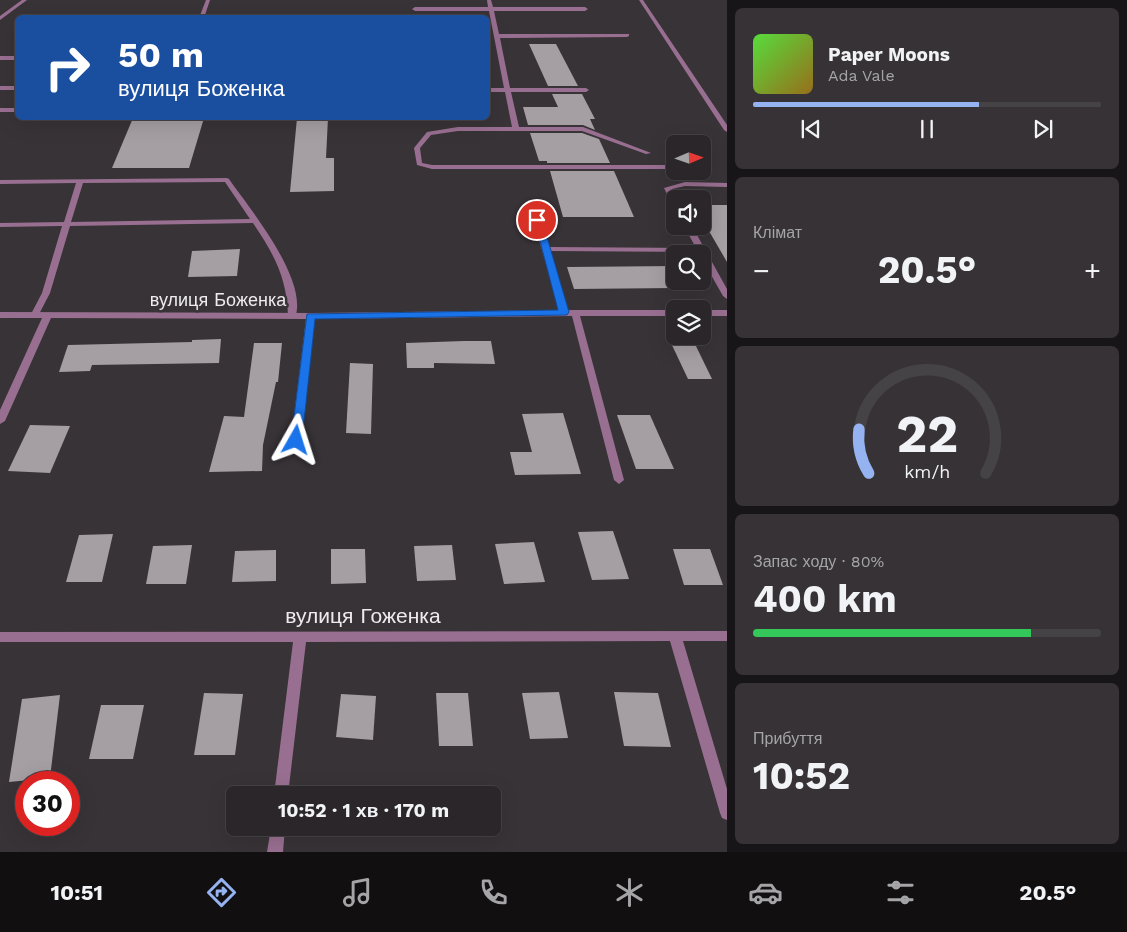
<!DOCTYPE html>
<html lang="uk">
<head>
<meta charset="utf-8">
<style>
  :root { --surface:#2a2629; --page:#363235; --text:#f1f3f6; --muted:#a5a5a8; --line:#464346; --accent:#95b2f1 }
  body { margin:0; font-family:"Work Sans",sans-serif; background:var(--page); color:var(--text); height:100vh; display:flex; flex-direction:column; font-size:19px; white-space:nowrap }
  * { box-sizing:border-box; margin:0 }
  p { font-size:16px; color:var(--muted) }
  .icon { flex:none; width:28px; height:28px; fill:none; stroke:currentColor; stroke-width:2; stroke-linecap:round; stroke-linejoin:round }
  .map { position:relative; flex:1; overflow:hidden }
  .drawer { display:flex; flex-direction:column; gap:8px; padding:8px; background:#171517; width:400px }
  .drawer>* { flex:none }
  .hud { position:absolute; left:15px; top:15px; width:475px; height:105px; border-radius:8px; box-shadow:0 5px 20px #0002,0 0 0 1px var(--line); background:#1a4fa0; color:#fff; overflow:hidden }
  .needle { width:32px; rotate:88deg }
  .tools { position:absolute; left:666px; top:135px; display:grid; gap:10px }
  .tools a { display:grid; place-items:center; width:45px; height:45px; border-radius:8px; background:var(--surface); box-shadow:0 5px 20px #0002,0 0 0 1px var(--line); font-size:25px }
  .speed { position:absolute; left:15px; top:771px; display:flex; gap:10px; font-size:25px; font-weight:700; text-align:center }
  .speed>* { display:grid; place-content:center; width:65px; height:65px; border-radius:50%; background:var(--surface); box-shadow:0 5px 20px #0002,0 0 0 1px var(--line); line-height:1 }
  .speed .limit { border:8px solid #d22; background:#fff; color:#111 }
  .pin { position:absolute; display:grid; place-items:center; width:42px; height:42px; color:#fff; margin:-21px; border:2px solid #fff; border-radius:50%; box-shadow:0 1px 5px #0007 }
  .me { position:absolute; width:55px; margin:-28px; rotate:6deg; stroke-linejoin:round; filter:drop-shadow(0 0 4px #0008) }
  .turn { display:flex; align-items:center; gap:18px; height:105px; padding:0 20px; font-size:22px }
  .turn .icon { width:65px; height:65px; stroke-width:2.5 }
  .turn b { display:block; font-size:35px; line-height:42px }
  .big { font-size:38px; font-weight:700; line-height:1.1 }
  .drawer .card { flex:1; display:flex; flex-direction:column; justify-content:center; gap:8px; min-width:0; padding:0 18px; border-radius:8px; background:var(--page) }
  .drawer .dial { align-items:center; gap:0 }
  .dial svg { height:130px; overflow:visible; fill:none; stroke:var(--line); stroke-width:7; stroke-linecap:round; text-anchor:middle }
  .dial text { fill:var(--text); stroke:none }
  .song { display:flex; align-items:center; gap:15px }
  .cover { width:60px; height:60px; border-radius:8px; background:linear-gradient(135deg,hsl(110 70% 55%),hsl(40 70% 35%)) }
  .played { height:5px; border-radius:2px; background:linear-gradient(90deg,var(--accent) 65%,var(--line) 65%) }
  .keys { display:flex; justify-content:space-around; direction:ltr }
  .heat { display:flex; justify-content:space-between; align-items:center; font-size:28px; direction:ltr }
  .charge { height:8px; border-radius:4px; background:linear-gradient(90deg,#34c759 80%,var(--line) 0) }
  .trip { position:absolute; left:226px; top:786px; width:275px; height:50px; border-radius:8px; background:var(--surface); box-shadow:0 5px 20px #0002,0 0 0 1px var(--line); font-weight:700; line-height:50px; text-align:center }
  .tab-bar { display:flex; height:80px; justify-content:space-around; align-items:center; background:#110f10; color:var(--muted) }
  .tab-bar .icon { width:35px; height:35px }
  .tab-bar .current { color:var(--accent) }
  .tab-bar b { font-size:22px; color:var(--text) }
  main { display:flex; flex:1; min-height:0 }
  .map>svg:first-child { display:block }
  .building { fill:#a59ea3 }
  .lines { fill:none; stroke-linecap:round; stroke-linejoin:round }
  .service { fill:#996f91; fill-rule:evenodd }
  .minor { fill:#996f91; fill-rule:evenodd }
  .route { fill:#1a73e8; stroke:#114b97 }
  .labels { text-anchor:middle; stroke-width:5; stroke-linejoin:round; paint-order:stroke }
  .street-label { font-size:18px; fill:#eeebed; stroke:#383337 }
  .near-street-label { font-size:21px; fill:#eeebed; stroke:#383337 }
</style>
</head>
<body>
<main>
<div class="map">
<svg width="727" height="852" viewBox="0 0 727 852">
  <rect width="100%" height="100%" fill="#383337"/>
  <g class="building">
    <path d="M529,44H556L578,86H548Z"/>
    <path d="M552,94H582L595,119H590L595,130L583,125H528L523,107H558Z"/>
    <path d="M133,118H204L189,168H112Z"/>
    <path d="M297,118H328L326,158H334V191L290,192Z"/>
    <path d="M530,133H582L599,139L610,163H547V161H539Z"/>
    <path d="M550,171H614L634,217H563Z"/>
    <path d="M702,205H727V262L702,219Z"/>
    <path d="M240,249L237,276L188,277L192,251Z"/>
    <path d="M675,266V288L574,289L567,267Z"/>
    <path d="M221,339L219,363L92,365L90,371L59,372L68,345L192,342V340Z"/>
    <path d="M464,341H491L495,364L434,363V368H407L406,343Z"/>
    <path d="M694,342L712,379H688L671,343Z"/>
    <path d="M254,343H282L278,382H276L263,445L262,471L209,472L224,416L244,417Z"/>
    <path d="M350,363L373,364L371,434L346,433Z"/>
    <path d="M563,413L581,474L515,475L510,452H532L522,414Z"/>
    <path d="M617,415H650L674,469H636Z"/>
    <path d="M30,425L70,426L50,473L8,471Z"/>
    <path d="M613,531L629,579L592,580L578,532Z"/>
    <path d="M113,534L102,582H66L79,535Z"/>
    <path d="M534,542L545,582L504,584L495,544Z"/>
    <path d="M192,545L186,584H146L153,546Z"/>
    <path d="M452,545L456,580L417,581L414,546Z"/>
    <path d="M331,549H365L366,583L331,584Z"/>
    <path d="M673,549H710L723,585H684Z"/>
    <path d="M276,550V581L232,582L235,551Z"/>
    <path d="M559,692L568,738L530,739L522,693Z"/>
    <path d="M614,692L658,693L671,747L624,746Z"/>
    <path d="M204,693L243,694L235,755H194Z"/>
    <path d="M436,693H468L473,746H439Z"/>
    <path d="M341,694L376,696L373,740L336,737Z"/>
    <path d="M60,695L50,778L9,782L22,699Z"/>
    <path d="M101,705H144L133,759H89Z"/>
  </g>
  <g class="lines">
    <g class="service">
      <path d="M22,0H27L0,20V16Z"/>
      <path d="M206,0H210L204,18H199Z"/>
      <path d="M487,0H491L493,7H585L588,9L585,11H494L499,34H629V36L627,37L500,38L510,88H586L589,90L586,92H511L519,127H583L651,153L646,154L582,131H458L431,135L420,148L422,163L432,165H675V169H432L417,165L414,148L427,132L458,127H512L505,92H488V88H504L489,11H415L412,9L415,7H488Z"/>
      <rect x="0" y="56" width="18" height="4"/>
      <rect x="0" y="86" width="18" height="4"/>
      <rect x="0" y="108" width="18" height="4"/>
      <path d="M702,165L709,166L710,167L702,169Z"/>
      <path d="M227,178L229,179C250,209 309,280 295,318L292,319L288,316C287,278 274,254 253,223L70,226L50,293L37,318H31L30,316L42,293L62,226L0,227V223L64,222L76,183L0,184V180ZM225,182L250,219L71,222L83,183Z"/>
      <path d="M685,182L727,183V187L685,186L672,189L677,199H675V204H672L664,188Z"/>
      <path d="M534,218H537L541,220L549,247L696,248L684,226H692L727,289V299L723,296L702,259V254L699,252L550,251L568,312L567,314H561L533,220Z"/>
    </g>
    <g class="minor">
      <path d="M639,0H643L727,125V132L724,130Z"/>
      <path d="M575,310H675V316H580L624,480L619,484L614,480L572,316L315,319L301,440L296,443L291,440L306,319L51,318L5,421L0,424V410L42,318H0V312L311,313Z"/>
      <rect x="702" y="310" width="25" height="6"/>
      <path d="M727,631V641H683L727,789V820L722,818L720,813L670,641L306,642L288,795H274L293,642H0V632Z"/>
      <path d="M271,828H285L283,852H267Z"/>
    </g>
  </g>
  <path class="route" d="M534,218L542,220L569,312L567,315L315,319L302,440L296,444L292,443L291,440L307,314L558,310Z"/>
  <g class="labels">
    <g class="street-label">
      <text x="218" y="306">вулиця Боженка</text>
    </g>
    <g class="near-street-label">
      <text x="363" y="623">вулиця Гоженка</text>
    </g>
  </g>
</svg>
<div class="tools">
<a><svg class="needle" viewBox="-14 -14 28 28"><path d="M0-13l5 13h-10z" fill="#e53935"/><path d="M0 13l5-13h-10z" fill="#a5a5a8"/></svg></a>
<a><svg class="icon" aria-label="sound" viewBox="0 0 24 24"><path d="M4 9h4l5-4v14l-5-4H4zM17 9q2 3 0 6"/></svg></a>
<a><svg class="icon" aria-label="search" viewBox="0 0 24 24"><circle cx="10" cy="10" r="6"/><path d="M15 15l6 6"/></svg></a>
<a><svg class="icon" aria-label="layers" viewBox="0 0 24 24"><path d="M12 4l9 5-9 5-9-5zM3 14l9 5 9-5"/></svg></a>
</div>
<div class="speed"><div class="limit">30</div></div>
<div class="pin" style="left:537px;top:220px;background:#d93025"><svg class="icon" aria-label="arrive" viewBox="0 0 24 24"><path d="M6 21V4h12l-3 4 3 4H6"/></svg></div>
<svg class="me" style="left:296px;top:440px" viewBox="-20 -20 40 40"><path d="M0-17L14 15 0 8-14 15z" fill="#1a73e8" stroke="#fff" stroke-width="4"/></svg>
<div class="trip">10:52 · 1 хв · 170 m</div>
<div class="hud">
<div class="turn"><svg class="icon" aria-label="right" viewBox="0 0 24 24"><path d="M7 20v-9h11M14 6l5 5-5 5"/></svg><div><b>50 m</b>вулиця Боженка</div></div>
</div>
</div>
<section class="drawer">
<div class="card">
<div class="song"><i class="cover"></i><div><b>Paper Moons</b><p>Ada Vale</p></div></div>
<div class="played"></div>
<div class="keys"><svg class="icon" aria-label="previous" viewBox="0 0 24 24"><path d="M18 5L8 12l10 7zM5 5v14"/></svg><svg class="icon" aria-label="pause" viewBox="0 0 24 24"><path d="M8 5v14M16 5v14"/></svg><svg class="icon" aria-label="next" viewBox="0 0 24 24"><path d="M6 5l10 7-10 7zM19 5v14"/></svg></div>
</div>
<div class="card"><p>Клімат</p>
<div class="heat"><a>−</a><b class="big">20.5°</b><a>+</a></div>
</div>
<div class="card dial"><svg viewBox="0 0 100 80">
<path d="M14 69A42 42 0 1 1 86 69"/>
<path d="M14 69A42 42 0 0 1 8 42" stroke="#95b2f1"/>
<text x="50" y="56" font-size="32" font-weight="700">22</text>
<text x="50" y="72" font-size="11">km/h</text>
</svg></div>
<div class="card"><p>Запас ходу · 80%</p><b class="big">400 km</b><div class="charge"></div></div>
<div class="card"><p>Прибуття</p><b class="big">10:52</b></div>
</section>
</main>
<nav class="tab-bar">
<b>10:51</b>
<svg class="icon current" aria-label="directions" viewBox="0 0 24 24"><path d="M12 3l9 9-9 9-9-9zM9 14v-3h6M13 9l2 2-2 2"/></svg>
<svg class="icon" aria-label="music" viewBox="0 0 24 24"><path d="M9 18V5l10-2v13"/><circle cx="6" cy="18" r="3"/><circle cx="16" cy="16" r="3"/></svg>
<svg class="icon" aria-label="phone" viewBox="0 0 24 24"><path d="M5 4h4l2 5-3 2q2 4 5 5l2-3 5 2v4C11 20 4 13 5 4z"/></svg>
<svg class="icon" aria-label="climate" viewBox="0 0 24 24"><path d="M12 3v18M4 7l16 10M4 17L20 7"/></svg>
<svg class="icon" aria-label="car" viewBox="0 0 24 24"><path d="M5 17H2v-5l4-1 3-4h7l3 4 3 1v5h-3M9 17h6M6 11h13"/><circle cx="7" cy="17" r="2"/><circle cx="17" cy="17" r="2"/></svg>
<svg class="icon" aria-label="filters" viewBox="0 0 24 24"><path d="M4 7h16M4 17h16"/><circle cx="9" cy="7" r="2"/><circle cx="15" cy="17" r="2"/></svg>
<b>20.5°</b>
</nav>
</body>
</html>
